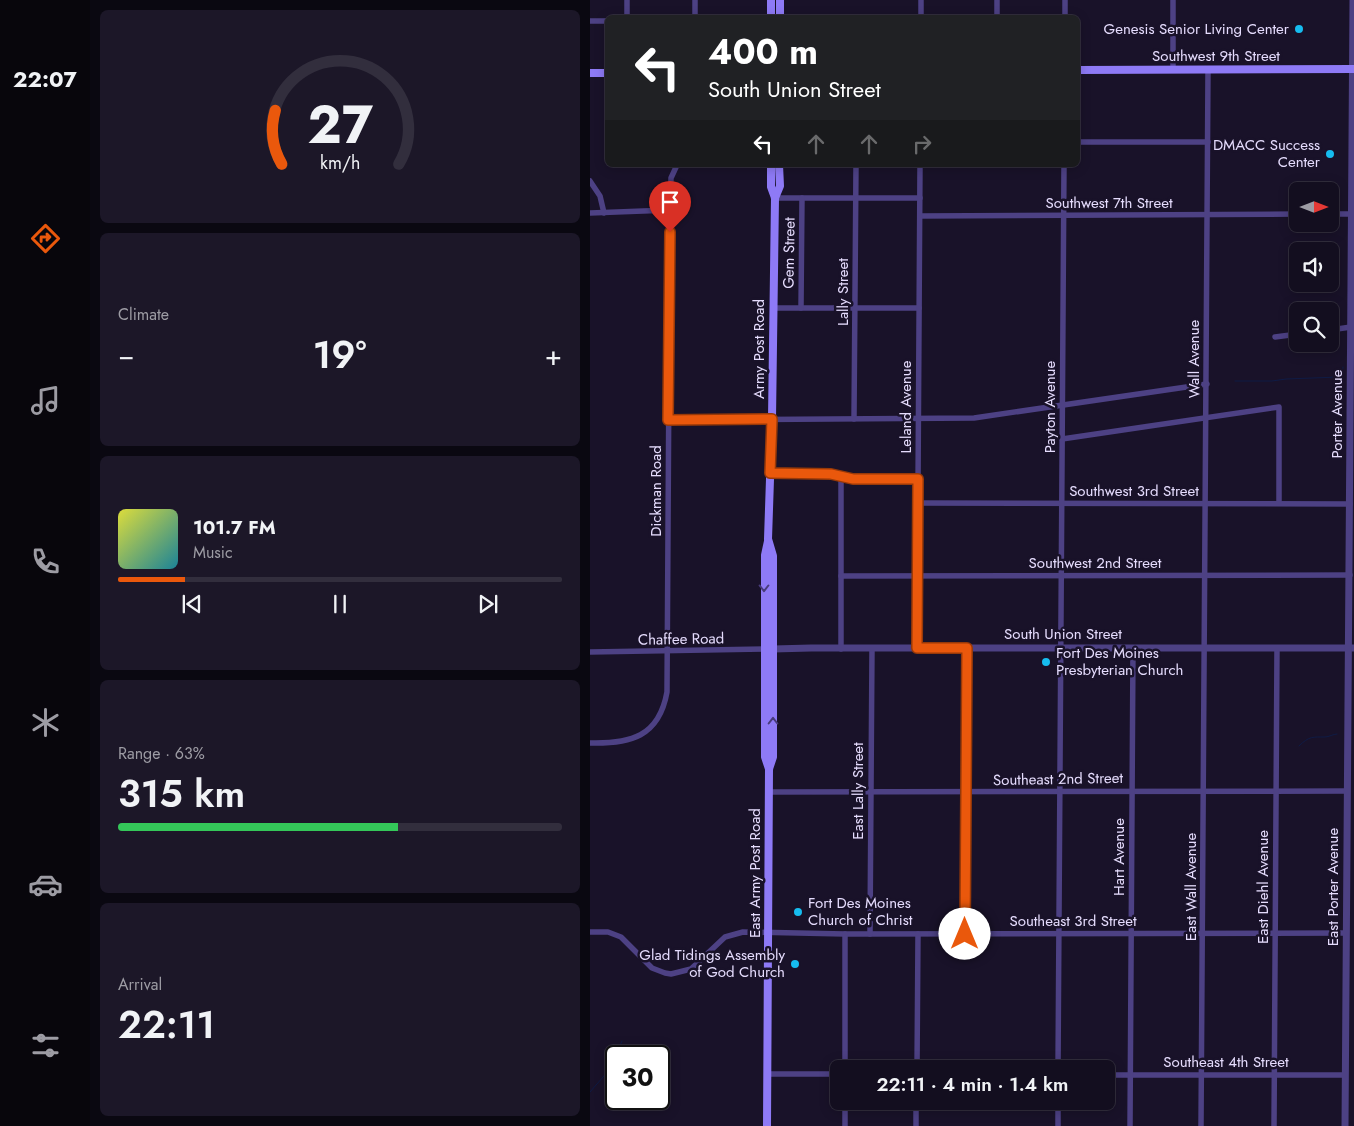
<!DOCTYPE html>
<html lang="en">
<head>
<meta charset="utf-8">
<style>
  :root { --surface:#130e1f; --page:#1c1728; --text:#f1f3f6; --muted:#9d9ca4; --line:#322e3d; --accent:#ea580c }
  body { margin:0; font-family:Jost,sans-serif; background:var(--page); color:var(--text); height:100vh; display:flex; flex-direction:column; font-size:19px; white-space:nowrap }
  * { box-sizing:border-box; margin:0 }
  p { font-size:16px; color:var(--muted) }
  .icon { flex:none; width:28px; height:28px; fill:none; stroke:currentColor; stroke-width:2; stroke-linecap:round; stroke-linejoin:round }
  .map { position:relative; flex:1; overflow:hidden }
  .panel { display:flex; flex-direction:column; gap:10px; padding:10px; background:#0a0811; width:500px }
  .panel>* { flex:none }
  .banner { position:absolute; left:15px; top:15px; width:475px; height:152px; border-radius:8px; box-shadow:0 2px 12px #0003,0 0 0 1px var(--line); background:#202124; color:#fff; overflow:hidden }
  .needle { width:32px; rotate:90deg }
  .tools { position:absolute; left:699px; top:182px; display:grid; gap:10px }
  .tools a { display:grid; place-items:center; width:50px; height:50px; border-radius:8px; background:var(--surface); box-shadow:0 2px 12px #0003,0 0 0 1px var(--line); font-size:25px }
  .speed { position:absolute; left:15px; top:1045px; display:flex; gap:10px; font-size:25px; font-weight:700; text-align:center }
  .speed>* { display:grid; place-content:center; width:65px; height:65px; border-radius:50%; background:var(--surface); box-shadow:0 2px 12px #0003,0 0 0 1px var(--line); line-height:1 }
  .speed .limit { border:2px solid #111; border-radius:8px; background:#fff; color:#111 }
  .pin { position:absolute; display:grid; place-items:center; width:42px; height:42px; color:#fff; margin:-51px -21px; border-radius:50% 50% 50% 0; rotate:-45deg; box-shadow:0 0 5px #0007 }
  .pin .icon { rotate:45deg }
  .me { position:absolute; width:55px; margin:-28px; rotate:0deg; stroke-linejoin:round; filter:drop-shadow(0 0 4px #0008) }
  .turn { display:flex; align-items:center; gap:18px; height:105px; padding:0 20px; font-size:22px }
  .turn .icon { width:65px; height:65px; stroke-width:2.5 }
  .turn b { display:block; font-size:35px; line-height:42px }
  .lanes { display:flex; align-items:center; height:48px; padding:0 20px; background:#0003; justify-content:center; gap:25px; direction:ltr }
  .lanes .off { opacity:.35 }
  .big { font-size:38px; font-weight:600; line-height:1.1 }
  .panel .widget { flex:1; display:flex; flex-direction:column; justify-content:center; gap:8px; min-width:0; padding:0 18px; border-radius:8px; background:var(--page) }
  .panel .dial { align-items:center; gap:0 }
  .dial svg { height:130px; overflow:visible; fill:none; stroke:var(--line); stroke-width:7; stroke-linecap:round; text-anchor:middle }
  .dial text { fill:var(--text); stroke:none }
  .song { display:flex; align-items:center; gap:15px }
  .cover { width:60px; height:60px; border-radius:8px; background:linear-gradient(135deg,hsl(60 70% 55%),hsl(190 70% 35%)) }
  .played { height:5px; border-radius:2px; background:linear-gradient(90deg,var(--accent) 15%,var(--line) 15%) }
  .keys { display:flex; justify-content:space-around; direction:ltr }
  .heat { display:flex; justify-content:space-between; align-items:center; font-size:28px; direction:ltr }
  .charge { height:8px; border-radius:4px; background:linear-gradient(90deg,#34c759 63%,var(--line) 0) }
  .trip { position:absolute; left:240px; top:1060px; width:285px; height:50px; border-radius:8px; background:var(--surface); box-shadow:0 2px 12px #0003,0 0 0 1px var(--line); font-weight:600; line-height:50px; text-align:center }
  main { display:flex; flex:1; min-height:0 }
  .tabs { display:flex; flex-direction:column; width:90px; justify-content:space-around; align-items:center; background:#08060c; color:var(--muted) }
  .tabs .icon { width:35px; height:35px }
  .tabs .on { color:var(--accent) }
  .tabs b { font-size:22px; color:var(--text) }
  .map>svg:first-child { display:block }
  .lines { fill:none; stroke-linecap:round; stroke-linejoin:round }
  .stream { stroke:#0f1b45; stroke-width:1 }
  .minor { stroke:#4d4184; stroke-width:5.5 }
  .tertiary { stroke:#4d4184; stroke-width:7 }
  .secondary { stroke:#8e7af6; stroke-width:8 }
  .oneway { stroke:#483c7b }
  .route-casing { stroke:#983908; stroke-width:12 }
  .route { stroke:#ea580c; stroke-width:9 }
  .poi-dot { fill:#16bcef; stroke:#191229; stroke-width:2 }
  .labels { text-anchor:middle; stroke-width:5; stroke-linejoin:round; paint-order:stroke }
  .poi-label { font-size:15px; fill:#e5dcfd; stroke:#191229; text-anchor:end }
  .street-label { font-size:15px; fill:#e5dcfd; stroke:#191229 }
</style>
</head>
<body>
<main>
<nav class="tabs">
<b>22:07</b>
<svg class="icon on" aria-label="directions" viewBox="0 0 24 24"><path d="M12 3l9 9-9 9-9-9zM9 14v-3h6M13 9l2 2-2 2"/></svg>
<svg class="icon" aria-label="music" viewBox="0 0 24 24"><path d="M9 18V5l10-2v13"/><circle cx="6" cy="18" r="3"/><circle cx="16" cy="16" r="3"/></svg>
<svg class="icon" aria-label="phone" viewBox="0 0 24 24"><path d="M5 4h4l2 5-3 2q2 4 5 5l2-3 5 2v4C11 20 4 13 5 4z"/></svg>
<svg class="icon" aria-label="climate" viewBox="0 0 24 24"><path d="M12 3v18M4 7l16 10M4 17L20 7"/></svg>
<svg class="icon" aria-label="car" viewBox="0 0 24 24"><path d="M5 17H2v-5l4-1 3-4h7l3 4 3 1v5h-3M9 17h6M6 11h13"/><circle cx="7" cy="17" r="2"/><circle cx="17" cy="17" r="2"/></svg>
<svg class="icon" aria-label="filters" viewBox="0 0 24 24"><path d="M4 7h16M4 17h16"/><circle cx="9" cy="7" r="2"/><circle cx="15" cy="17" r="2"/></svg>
</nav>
<section class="panel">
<div class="widget dial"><svg viewBox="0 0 100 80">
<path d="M14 69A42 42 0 1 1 86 69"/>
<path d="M14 69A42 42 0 0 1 10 36" stroke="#ea580c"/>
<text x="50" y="56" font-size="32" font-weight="700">27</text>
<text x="50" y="72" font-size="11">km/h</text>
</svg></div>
<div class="widget"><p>Climate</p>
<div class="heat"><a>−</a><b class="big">19°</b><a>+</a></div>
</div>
<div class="widget">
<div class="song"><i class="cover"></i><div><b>101.7 FM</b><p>Music</p></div></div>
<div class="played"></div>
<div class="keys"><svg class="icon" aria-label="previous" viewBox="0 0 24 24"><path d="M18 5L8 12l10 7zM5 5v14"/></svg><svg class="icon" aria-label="pause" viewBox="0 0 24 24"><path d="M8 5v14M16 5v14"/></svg><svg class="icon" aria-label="next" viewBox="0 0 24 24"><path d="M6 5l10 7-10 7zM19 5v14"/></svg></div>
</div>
<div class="widget"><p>Range · 63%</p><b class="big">315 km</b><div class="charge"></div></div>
<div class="widget"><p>Arrival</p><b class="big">22:11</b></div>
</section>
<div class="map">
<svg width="764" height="1126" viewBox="0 0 764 1126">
  <rect width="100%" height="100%" fill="#191229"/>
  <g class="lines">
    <g class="stream">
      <path d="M645,381H682L696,379L749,377L752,375L753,367"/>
      <path d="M709,746C719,736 723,737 735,737C739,737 743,734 747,734"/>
      <path d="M0,1092L20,1069L32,1041"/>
    </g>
    <g class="minor">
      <path d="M583,0V70"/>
      <path d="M37,18V0"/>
      <path d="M105,18V0"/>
      <path d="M331,18V0"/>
      <path d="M407,18V0"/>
      <path d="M475,18V0"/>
      <path d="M0,21H18"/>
      <path d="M488,142H618"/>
      <path d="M0,181L10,196L14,213"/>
      <path d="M185,198H330"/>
      <path d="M0,213L80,210"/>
      <path d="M740,214H764"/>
      <path d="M330,216L708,214"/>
      <path d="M183,308H329"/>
      <path d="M211,308L212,198"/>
      <path d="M740,330L761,327"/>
      <path d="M685,337L708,334"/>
      <path d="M264,419L266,165"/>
      <path d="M78,420L384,418L617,384"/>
      <path d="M472,439L689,407V503"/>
      <path d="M180,473L241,474L263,479H328"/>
      <path d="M251,476V649"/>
      <path d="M328,503L760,504"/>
      <path d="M251,576L760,575"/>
      <path d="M327,648L330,165"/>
      <path d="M0,652L178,649"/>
      <path d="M0,743C40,744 69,737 77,692L80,210L81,178L87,165"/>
      <path d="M179,792L757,791"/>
      <path d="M0,932H18L31,937L62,968L75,973L81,974L101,969L135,937L153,932L255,934L756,933"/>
      <path d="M255,934V1069"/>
      <path d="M280,934L282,648"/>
      <path d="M375,934L377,648"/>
      <path d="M327,1069L328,934"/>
      <path d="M468,1069L474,165"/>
      <path d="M177,1074H249"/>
      <path d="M516,1075H755"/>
      <path d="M255,1101V1126"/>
      <path d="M326,1126V1101"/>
      <path d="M468,1126V1101"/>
      <path d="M540,1126L543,648"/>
      <path d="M611,1126L618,70"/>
      <path d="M684,1126L687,648"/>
    </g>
    <g class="tertiary">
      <path d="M183,649L221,648H764"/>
      <path d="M755,1126L763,0"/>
    </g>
    <g class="secondary">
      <path d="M181,18V0"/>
      <path d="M190,18V0"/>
      <path d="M488,70L764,69"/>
      <path d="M0,73H18"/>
      <path d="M185,198L190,186L189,165"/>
      <path d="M178,541L175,555V757L179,769"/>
      <path d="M177,1126L179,769L183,757V556L178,539L182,419L185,198L181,187V165"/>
    </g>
  </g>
  <defs><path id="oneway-chevron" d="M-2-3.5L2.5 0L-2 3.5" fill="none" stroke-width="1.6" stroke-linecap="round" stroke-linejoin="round" transform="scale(1.25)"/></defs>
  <g class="oneway">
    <use href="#oneway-chevron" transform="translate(174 588) rotate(90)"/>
    <use href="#oneway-chevron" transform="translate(183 721) rotate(-90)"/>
  </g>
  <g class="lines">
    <g class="route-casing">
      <path id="route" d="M80,232L78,420L182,419L180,473L241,474L263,479H328L327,648H377L375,934"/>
    </g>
    <use href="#route" class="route"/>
  </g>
  <g class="poi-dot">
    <circle cx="709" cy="29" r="5"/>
    <circle cx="740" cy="154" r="5"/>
    <circle cx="456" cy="662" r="5"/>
    <circle cx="208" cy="912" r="5"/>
    <circle cx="205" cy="964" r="5"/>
  </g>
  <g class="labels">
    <g class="poi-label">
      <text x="699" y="34">Genesis Senior Living Center</text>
      <text x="730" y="150">DMACC Success<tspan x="730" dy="17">Center</tspan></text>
      <text x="466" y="658" text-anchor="start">Fort Des Moines<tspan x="466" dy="17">Presbyterian Church</tspan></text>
      <text x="218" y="908" text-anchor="start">Fort Des Moines<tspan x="218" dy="17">Church of Christ</tspan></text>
      <text x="195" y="960">Glad Tidings Assembly<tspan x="195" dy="17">of God Church</tspan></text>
    </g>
    <g class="street-label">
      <text x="626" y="61">Southwest 9th Street</text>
      <text x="519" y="208">Southwest 7th Street</text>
      <text transform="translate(199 253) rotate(-89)" y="5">Gem Street</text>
      <text transform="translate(253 292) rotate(-90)" y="5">Lally Street</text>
      <text transform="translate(169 349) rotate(-90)" y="5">Army Post Road</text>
      <text transform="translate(604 359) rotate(-90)" y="5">Wall Avenue</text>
      <text transform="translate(316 407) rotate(-90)" y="5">Leland Avenue</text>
      <text transform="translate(460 407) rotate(-90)" y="5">Payton Avenue</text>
      <text transform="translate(747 414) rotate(-90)" y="5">Porter Avenue</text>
      <text transform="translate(66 491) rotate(-90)" y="5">Dickman Road</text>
      <text x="544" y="496">Southwest 3rd Street</text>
      <text x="505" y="568">Southwest 2nd Street</text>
      <text x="473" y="639">South Union Street</text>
      <text transform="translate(91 639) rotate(-1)" y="5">Chaffee Road</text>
      <text transform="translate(468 779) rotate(-1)" y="5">Southeast 2nd Street</text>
      <text transform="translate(268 791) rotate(-90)" y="5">East Lally Street</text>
      <text transform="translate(529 857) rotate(-90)" y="5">Hart Avenue</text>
      <text transform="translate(165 873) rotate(-90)" y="5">East Army Post Road</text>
      <text transform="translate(601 887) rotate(-90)" y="5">East Wall Avenue</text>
      <text transform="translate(673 887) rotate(-90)" y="5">East Diehl Avenue</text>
      <text transform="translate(743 887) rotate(-90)" y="5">East Porter Avenue</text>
      <text x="483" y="926">Southeast 3rd Street</text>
      <text x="636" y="1067">Southeast 4th Street</text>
    </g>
  </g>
</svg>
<div class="tools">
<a><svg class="needle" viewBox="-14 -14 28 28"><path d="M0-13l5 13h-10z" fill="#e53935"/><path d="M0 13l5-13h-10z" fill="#9d9ca4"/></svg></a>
<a><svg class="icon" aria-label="sound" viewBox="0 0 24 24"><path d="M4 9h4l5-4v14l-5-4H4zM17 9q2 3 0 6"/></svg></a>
<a><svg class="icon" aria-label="search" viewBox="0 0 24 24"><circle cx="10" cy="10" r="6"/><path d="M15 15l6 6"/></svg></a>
</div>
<div class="speed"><div class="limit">30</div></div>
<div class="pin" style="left:80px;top:232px;background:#d93025"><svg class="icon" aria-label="arrive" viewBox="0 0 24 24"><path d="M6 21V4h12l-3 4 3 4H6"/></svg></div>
<svg class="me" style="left:375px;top:934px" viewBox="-20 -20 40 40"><circle r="19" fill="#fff"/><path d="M0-13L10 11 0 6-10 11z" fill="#ea580c"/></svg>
<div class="trip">22:11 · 4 min · 1.4 km</div>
<div class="banner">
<div class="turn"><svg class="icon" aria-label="left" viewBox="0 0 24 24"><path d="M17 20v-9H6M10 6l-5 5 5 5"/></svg><div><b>400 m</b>South Union Street</div></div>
<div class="lanes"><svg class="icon" aria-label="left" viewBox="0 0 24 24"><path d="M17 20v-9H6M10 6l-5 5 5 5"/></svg><svg class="icon off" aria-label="ahead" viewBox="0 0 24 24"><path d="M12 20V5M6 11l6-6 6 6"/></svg><svg class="icon off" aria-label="ahead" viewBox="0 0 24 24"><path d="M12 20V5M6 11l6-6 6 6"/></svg><svg class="icon off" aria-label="right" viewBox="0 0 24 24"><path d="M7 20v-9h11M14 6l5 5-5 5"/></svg></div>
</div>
</div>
</main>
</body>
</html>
